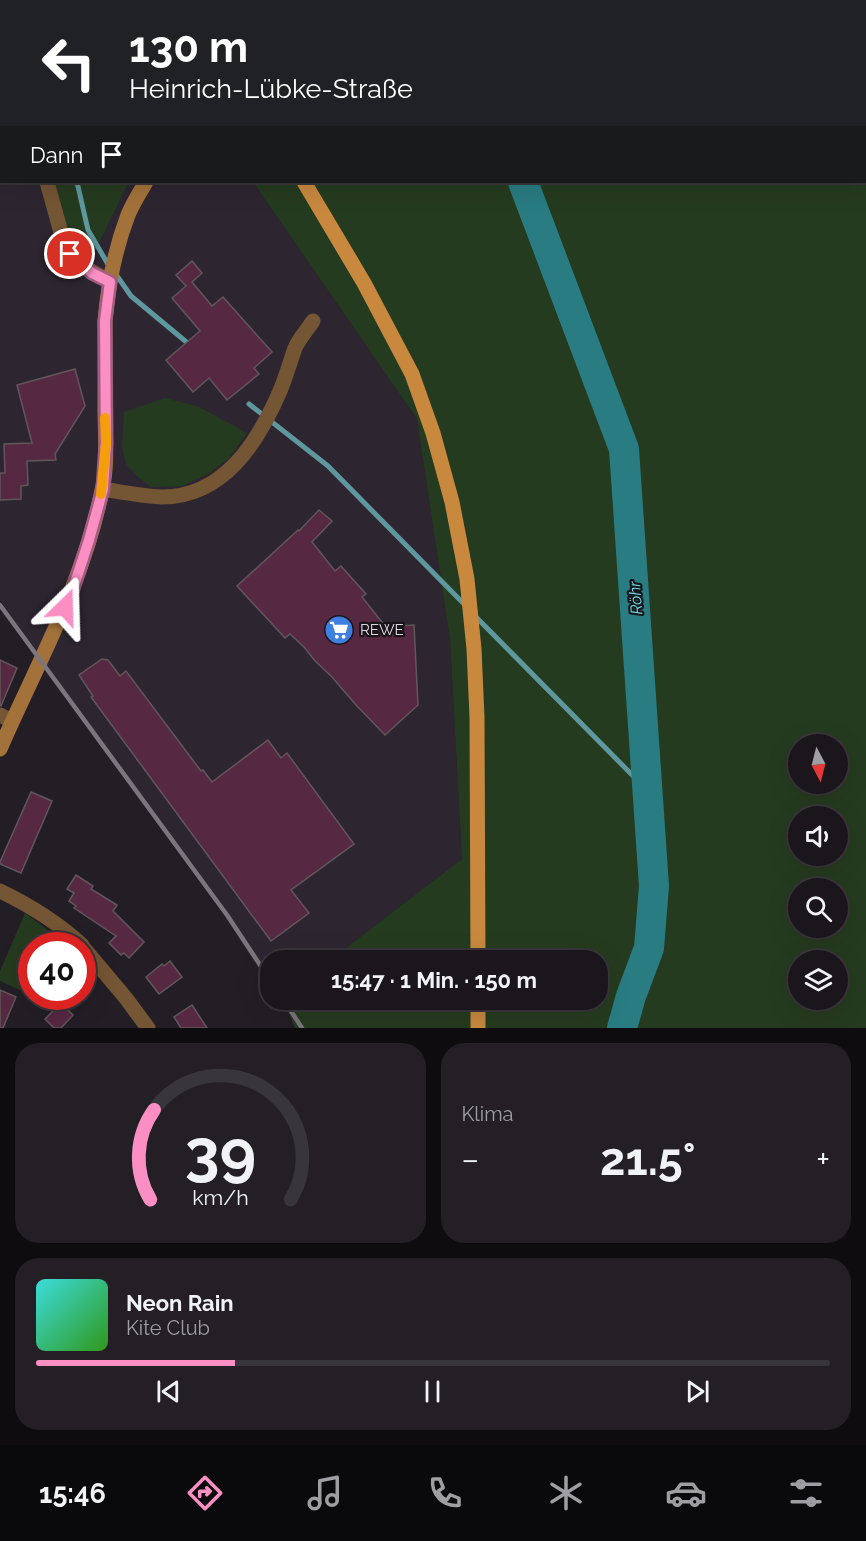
<!DOCTYPE html>
<html lang="de">
<head>
<meta charset="utf-8">
<style>
  :root { --surface:#1a161c; --page:#231f25; --text:#f1f3f6; --muted:#9f9fa3; --line:#38353b; --accent:#fb8fc4 }
  body { margin:0; font-family:Raleway,sans-serif; background:var(--page); color:var(--text); height:100vh; display:flex; flex-direction:column; font-size:22px; white-space:nowrap }
  * { box-sizing:border-box; margin:0 }
  p { font-size:20px; color:var(--muted) }
  .icon { flex:none; width:33px; height:33px; fill:none; stroke:currentColor; stroke-width:2; stroke-linecap:round; stroke-linejoin:round }
  .map { position:relative; height:1028px; overflow:hidden }
  .details { display:flex; flex-direction:column; gap:15px; padding:15px; background:#0e0c0f; flex:1 }
  .details>* { flex:none }
  .hud { position:absolute; left:0px; top:0px; width:867px; height:183px; box-shadow:0 6px 24px #0002,0 0 0 2px var(--line); background:#202124; color:#fff; overflow:hidden }
  .needle { width:39px; rotate:173deg }
  .buttons { position:absolute; left:788px; top:734px; display:grid; gap:12px }
  .buttons a { display:grid; place-items:center; width:60px; height:60px; border-radius:50%; background:var(--surface); box-shadow:0 6px 24px #0002,0 0 0 2px var(--line); font-size:30px }
  .speed { position:absolute; left:18px; top:932px; display:flex; gap:12px; font-size:30px; font-weight:700; text-align:center }
  .speed>* { display:grid; place-content:center; width:78px; height:78px; border-radius:50%; background:var(--surface); box-shadow:0 6px 24px #0002,0 0 0 2px var(--line); line-height:1 }
  .speed .limit { border:9px solid #d22; background:#fff; color:#111 }
  .pin { position:absolute; display:grid; place-items:center; width:51px; height:51px; color:#fff; margin:-26px; border:3px solid #fff; border-radius:50%; box-shadow:0 2px 6px #0007 }
  .me { position:absolute; width:66px; margin:-33px; rotate:22deg; stroke-linejoin:round; filter:drop-shadow(0 0 4px #0008) }
  .turn { display:flex; align-items:center; gap:21px; height:126px; padding:0 30px; font-size:27px }
  .turn .icon { width:78px; height:78px; stroke-width:2.5 }
  .turn b { display:block; font-size:42px; line-height:51px }
  .then { display:flex; align-items:center; height:57px; padding:0 30px; background:#0003; gap:12px; font-size:22px }
  .big { font-size:45px; font-weight:700; line-height:1.1 }
  .details .card { flex:1; display:flex; flex-direction:column; justify-content:center; gap:9px; min-width:0; padding:0 21px; border-radius:24px; background:var(--page) }
  .details .dial { align-items:center; gap:0 }
  .dial svg { height:156px; overflow:visible; fill:none; stroke:var(--line); stroke-width:7; stroke-linecap:round; text-anchor:middle }
  .dial text { fill:var(--text); stroke:none }
  .song { display:flex; align-items:center; gap:18px }
  .cover { width:72px; height:72px; border-radius:9px; background:linear-gradient(135deg,hsl(180 70% 55%),hsl(110 70% 35%)) }
  .played { height:6px; border-radius:3px; background:linear-gradient(90deg,var(--accent) 25%,var(--line) 25%) }
  .keys { display:flex; justify-content:space-around; direction:ltr }
  .heat { display:flex; justify-content:space-between; align-items:center; font-size:33px; direction:ltr }
  .details .tiles { flex:1; display:grid; gap:15px; grid-template-columns:1fr 1fr }
  .card:last-child { grid-column:span 2 }
  .trip { position:absolute; left:260px; top:950px; width:348px; height:60px; border-radius:24px; background:var(--surface); box-shadow:0 6px 24px #0002,0 0 0 2px var(--line); font-weight:700; line-height:60px; text-align:center }
  .tab-bar { display:flex; height:96px; justify-content:space-around; align-items:center; background:#0a090b; color:var(--muted) }
  .tab-bar .icon { width:42px; height:42px }
  .tab-bar .active { color:var(--accent) }
  .tab-bar b { font-size:27px; color:var(--text) }
  .map>svg:first-child { display:block }
  .built { fill:#2d2631 }
  .green { fill:#253b1f; fill-rule:evenodd }
  .lines { fill:none; stroke-linecap:round; stroke-linejoin:round }
  .stream { stroke:#5e989e; stroke-width:5 }
  .river { stroke:#287c82; stroke-width:30 }
  .building { fill:#572842; stroke:#60575b; stroke-width:1.5 }
  .street { stroke:#745534; stroke-width:15 }
  .secondary { stroke:#a3723b; stroke-width:15 }
  .primary { stroke:#c8893f; stroke-width:15 }
  .rail { stroke:#7a767c; stroke-width:4.5 }
  .route-casing { stroke:#a35d7f; stroke-width:15 }
  .route { stroke:#fb8fc4; stroke-width:10 }
  .slow { stroke:#f59e0b; stroke-width:10 }
  .labels { text-anchor:middle; stroke-width:4.5; stroke-linejoin:round; paint-order:stroke }
  .poi-label { font-size:15px; fill:#dddadf; stroke:#19151b; text-anchor:start }
  .water-label { font-size:16px; font-style:italic; fill:#66dfe9; stroke:#19151b }
</style>
</head>
<body>
<div class="map">
<svg width="866" height="1028" viewBox="0 0 866 1028">
  <rect width="100%" height="100%" fill="#231e25"/>
  <path class="built" d="M0,0L2,2V182H53L81,278L129,182H253L417,419L450,640L462,859L330,960H270V979L0,600Z"/>
  <g class="green">
    <path d="M203,0H587L586,2H204Z"/>
    <path d="M653,0H866V60V2L653,1Z"/>
    <path d="M866,106V1028H295L283,999H597V960H330L462,859L450,640L417,419L253,182H866ZM798,744H837V783H798ZM798,816H837V855H798ZM798,888H837V927H798ZM798,960H837V999H798Z"/>
    <path d="M53,182H129L81,279Z"/>
    <path d="M165,398L199,407L247,433L229,458L208,474L182,486L151,487L138,477L126,464L122,446L124,412Z"/>
    <path d="M25,913L62,941L60,945H32L31,995L0,981V971Z"/>
  </g>
  <g class="lines">
    <g class="stream">
      <path d="M32,0L33,2"/>
      <path d="M77,182L88,230L109,266"/>
      <path d="M115,273L131,296L190,345"/>
      <path d="M249,404L328,466L467,607"/>
      <path d="M475,616L648,791"/>
    </g>
    <g class="river">
      <path d="M509,2V0"/>
      <path d="M523,182L624,449L654,886L649,948L631,996L622,1028"/>
    </g>
  </g>
  <g class="building">
    <path d="M192,261L202,273L192,282L212,306L223,297L272,352L254,368L259,374L227,400L209,378L193,392L166,360L200,331L172,298L186,286L176,275Z"/>
    <path d="M75,369L85,406L55,454L56,460L27,461L28,485L21,486V499L0,500V473H5L4,444L32,443L17,385Z"/>
    <path d="M319,510L332,521L312,542L335,571L341,566L366,594L362,597L385,626L384,627L414,625L418,705L385,735L357,706L331,676L315,661L304,647L290,634L285,638L237,586L298,530L299,531Z"/>
    <path d="M102,659L108,660L120,676L126,671L201,771L203,770L212,782L268,740L281,758L287,753L354,844L291,890L309,913L271,941L91,697L93,696L79,675Z"/>
    <path d="M0,660L17,668L1,706L0,705Z"/>
    <path d="M31,792L52,801L21,873L0,864V862Z"/>
    <path d="M76,875L93,886L91,889L117,905L113,911L144,942L129,958L124,953L121,955L109,943L116,936L74,908L76,906L69,901L74,893L67,889Z"/>
    <path d="M170,961L182,977L159,994L146,977L162,964L164,966Z"/>
    <path d="M0,990L16,997L3,1028H0Z"/>
    <path d="M61,1003L73,1015L61,1028H54L45,1019Z"/>
    <path d="M192,1005L207,1028H181L174,1017Z"/>
  </g>
  <g class="lines">
    <g class="street">
      <path d="M621,2V0"/>
      <path d="M0,6L2,11"/>
      <path d="M0,92H2"/>
      <path d="M47,182L65,247C77,263 92,273 110,281"/>
      <path d="M103,489C122,492 142,496 162,497C224,497 258,442 280,391C286,377 290,362 295,348C299,339 307,330 313,321"/>
      <path d="M0,715L12,721"/>
      <path d="M0,891C29,905 58,923 82,945"/>
      <path d="M82,946L125,997L148,1028"/>
    </g>
    <g class="secondary">
      <path d="M866,90V91"/>
      <path d="M0,749C37,664 84,582 102,490C108,465 105,435 105,408C105,379 105,350 105,321C108,285 115,249 128,215C133,203 140,192 146,182"/>
    </g>
    <g class="primary">
      <path d="M176,0L177,2"/>
      <path d="M304,182L364,283L412,374L433,433L452,502L467,579L474,649L477,717L478,960"/>
      <path d="M478,999V1028"/>
    </g>
    <g class="rail">
      <path d="M0,605L227,915L270,980"/>
      <path d="M283,999L302,1028"/>
    </g>
  </g>
  <g class="lines">
    <g class="route-casing">
      <path id="route" d="M65,607L73,589L89,540L103,489L106,443L105,321L110,282L92,273L70,254"/>
    </g>
    <use href="#route" class="route"/>
    <path class="slow" d="M101,494L106,443L105,418"/>
  </g>
  <defs>
    <g id="supermarket-disc" transform="scale(1.5)"><circle r="9.5" fill="#3f7fe0" stroke="#19151b"/><path d="M-6-5.5h2.5l.6 2H6L4.5 2H-2.5L-4.4-4H-6ZM-1.5 3.2a1.3 1.3 0 1 0 .1 0ZM3 3.2a1.3 1.3 0 1 0 .1 0Z" fill="#fff"/></g>
  </defs>
  <g fill-rule="evenodd">
    <use href="#supermarket-disc" x="339" y="630"/>
  </g>
  <g class="labels">
    <g class="poi-label">
      <text x="360" y="635">REWE</text>
    </g>
    <g class="water-label">
      <text transform="translate(635 598) rotate(-94)" y="6">Röhr</text>
    </g>
  </g>
</svg>
<div class="buttons">
<a><svg class="needle" viewBox="-14 -14 28 28"><path d="M0-13l5 13h-10z" fill="#e53935"/><path d="M0 13l5-13h-10z" fill="#9f9fa3"/></svg></a>
<a><svg class="icon" aria-label="sound" viewBox="0 0 24 24"><path d="M4 9h4l5-4v14l-5-4H4zM17 9q2 3 0 6"/></svg></a>
<a><svg class="icon" aria-label="search" viewBox="0 0 24 24"><circle cx="10" cy="10" r="6"/><path d="M15 15l6 6"/></svg></a>
<a><svg class="icon" aria-label="layers" viewBox="0 0 24 24"><path d="M12 4l9 5-9 5-9-5zM3 14l9 5 9-5"/></svg></a>
</div>
<div class="speed"><div class="limit">40</div></div>
<div class="pin" style="left:70px;top:254px;background:#d93025"><svg class="icon" aria-label="arrive" viewBox="0 0 24 24"><path d="M6 21V4h12l-3 4 3 4H6"/></svg></div>
<svg class="me" style="left:65px;top:607px" viewBox="-20 -20 40 40"><path d="M0-17L14 15 0 8-14 15z" fill="#fb8fc4" stroke="#fff" stroke-width="4"/></svg>
<div class="trip">15:47 · 1 Min. · 150 m</div>
<div class="hud">
<div class="turn"><svg class="icon" aria-label="left" viewBox="0 0 24 24"><path d="M17 20v-9H6M10 6l-5 5 5 5"/></svg><div><b>130 m</b>Heinrich-Lübke-Straße</div></div>
<div class="then">Dann<svg class="icon" aria-label="arrive" viewBox="0 0 24 24"><path d="M6 21V4h12l-3 4 3 4H6"/></svg></div>
</div>
</div>
<section class="details">
<div class="tiles">
<div class="card dial"><svg viewBox="0 0 100 80">
<path d="M14 69A42 42 0 1 1 86 69"/>
<path d="M14 69A42 42 0 0 1 16 23" stroke="#fb8fc4"/>
<text x="50" y="56" font-size="32" font-weight="700">39</text>
<text x="50" y="72" font-size="11">km/h</text>
</svg></div>
<div class="card"><p>Klima</p>
<div class="heat"><a>−</a><b class="big">21.5°</b><a>+</a></div>
</div>
<div class="card">
<div class="song"><i class="cover"></i><div><b>Neon Rain</b><p>Kite Club</p></div></div>
<div class="played"></div>
<div class="keys"><svg class="icon" aria-label="previous" viewBox="0 0 24 24"><path d="M18 5L8 12l10 7zM5 5v14"/></svg><svg class="icon" aria-label="pause" viewBox="0 0 24 24"><path d="M8 5v14M16 5v14"/></svg><svg class="icon" aria-label="next" viewBox="0 0 24 24"><path d="M6 5l10 7-10 7zM19 5v14"/></svg></div>
</div>
</div>
</section>
<nav class="tab-bar">
<b>15:46</b>
<svg class="icon active" aria-label="directions" viewBox="0 0 24 24"><path d="M12 3l9 9-9 9-9-9zM9 14v-3h6M13 9l2 2-2 2"/></svg>
<svg class="icon" aria-label="music" viewBox="0 0 24 24"><path d="M9 18V5l10-2v13"/><circle cx="6" cy="18" r="3"/><circle cx="16" cy="16" r="3"/></svg>
<svg class="icon" aria-label="phone" viewBox="0 0 24 24"><path d="M5 4h4l2 5-3 2q2 4 5 5l2-3 5 2v4C11 20 4 13 5 4z"/></svg>
<svg class="icon" aria-label="climate" viewBox="0 0 24 24"><path d="M12 3v18M4 7l16 10M4 17L20 7"/></svg>
<svg class="icon" aria-label="car" viewBox="0 0 24 24"><path d="M5 17H2v-5l4-1 3-4h7l3 4 3 1v5h-3M9 17h6M6 11h13"/><circle cx="7" cy="17" r="2"/><circle cx="17" cy="17" r="2"/></svg>
<svg class="icon" aria-label="filters" viewBox="0 0 24 24"><path d="M4 7h16M4 17h16"/><circle cx="9" cy="7" r="2"/><circle cx="15" cy="17" r="2"/></svg>
</nav>
</body>
</html>
